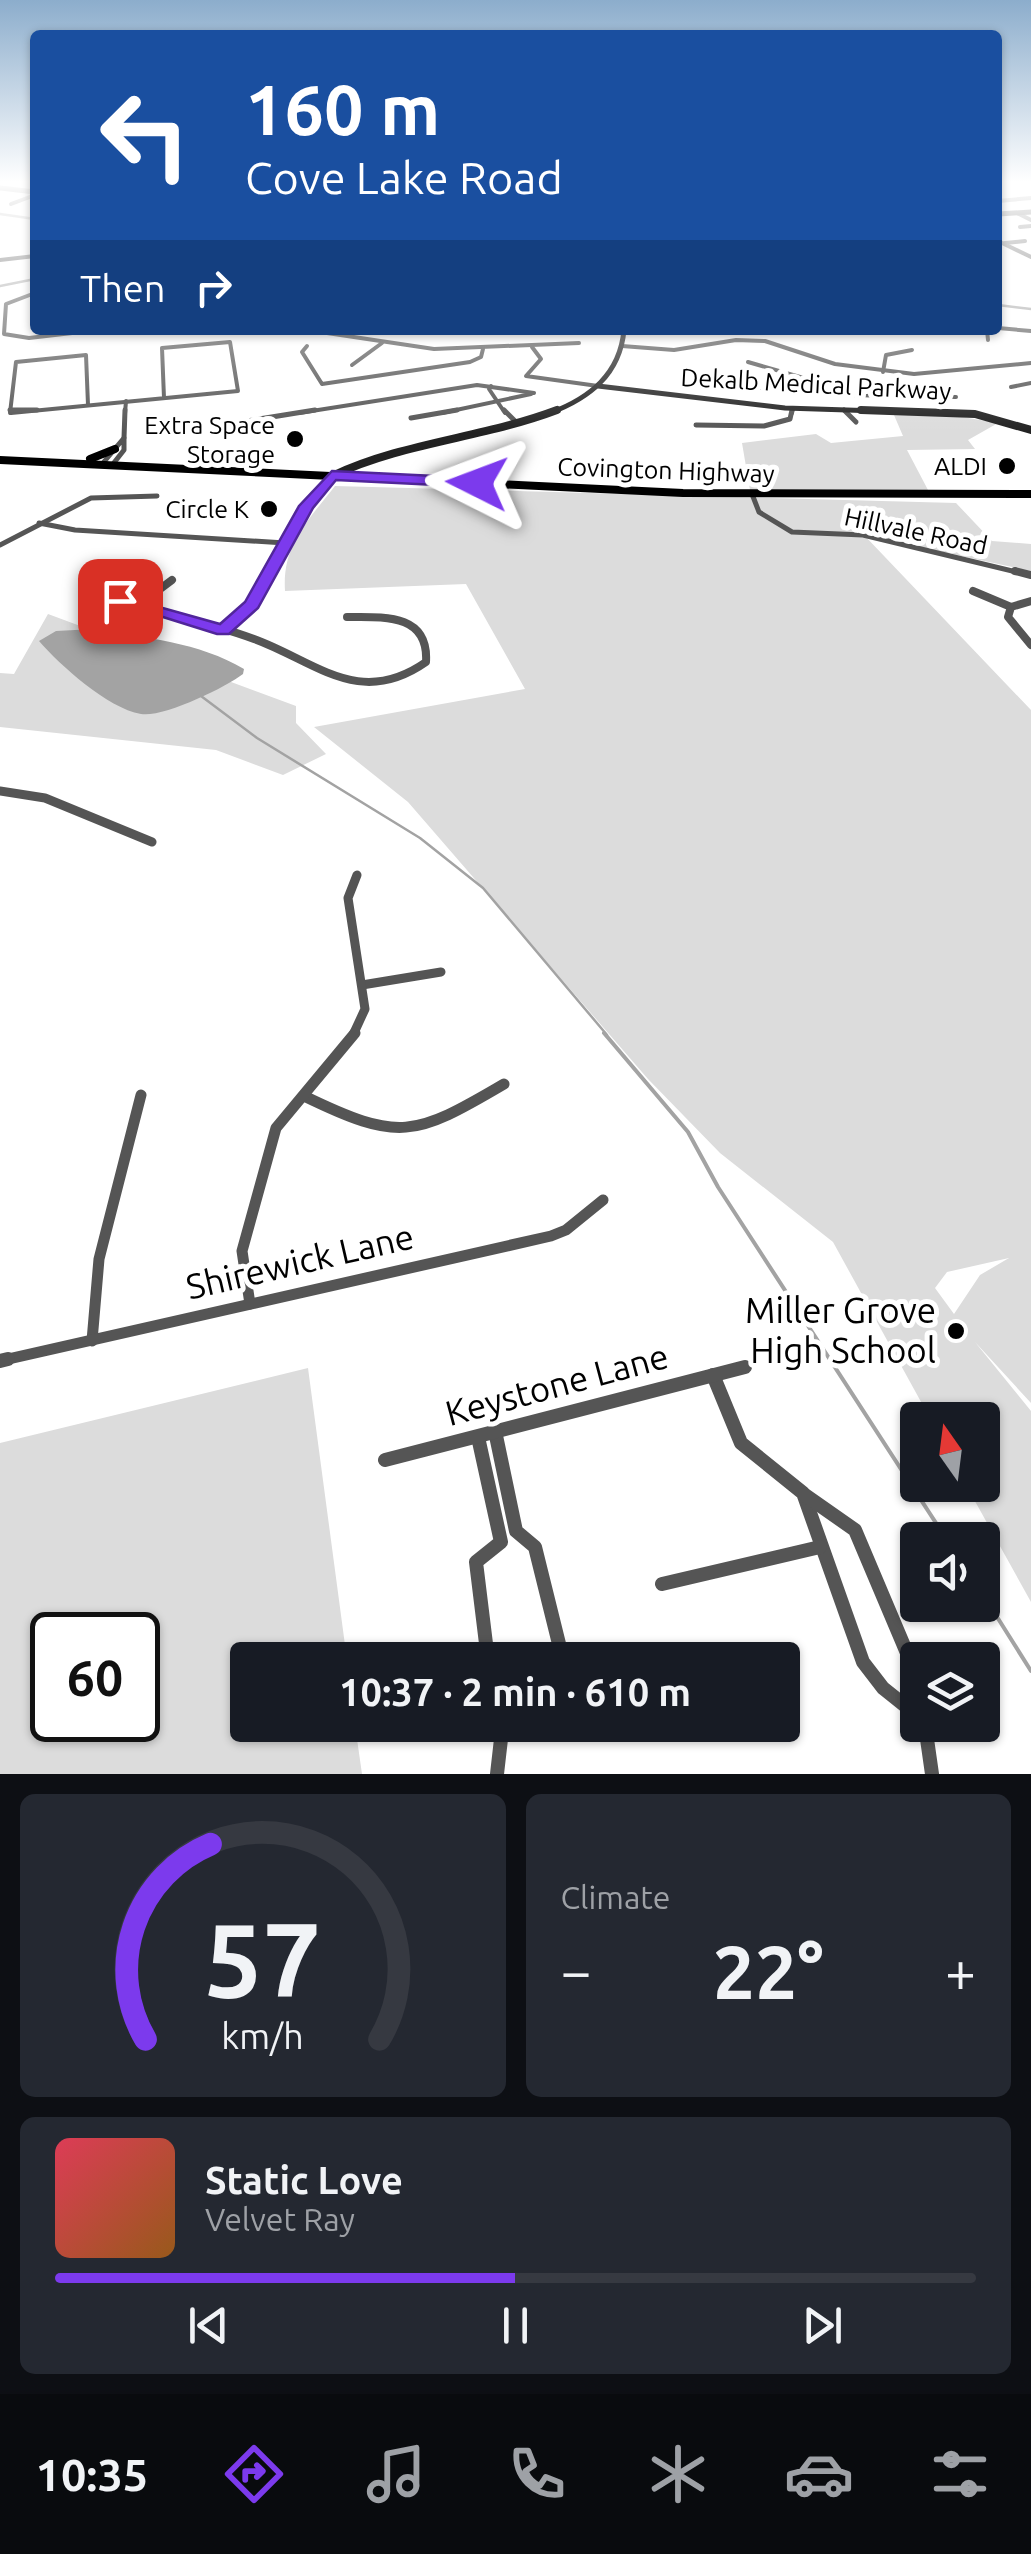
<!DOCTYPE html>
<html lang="en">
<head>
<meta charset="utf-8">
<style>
  :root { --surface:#171b24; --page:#242831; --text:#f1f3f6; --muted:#9ea1a6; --line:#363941; --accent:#7c3aed }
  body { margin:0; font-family:Ubuntu,sans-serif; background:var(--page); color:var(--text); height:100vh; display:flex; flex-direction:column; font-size:38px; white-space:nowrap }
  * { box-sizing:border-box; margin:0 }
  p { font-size:32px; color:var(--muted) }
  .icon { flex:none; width:55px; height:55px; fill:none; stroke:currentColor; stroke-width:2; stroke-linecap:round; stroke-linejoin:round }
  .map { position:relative; height:1774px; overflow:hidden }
  .side { display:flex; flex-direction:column; gap:20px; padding:20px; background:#0d0f14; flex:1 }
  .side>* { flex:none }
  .hud { position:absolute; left:30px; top:30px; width:972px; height:305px; border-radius:10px; box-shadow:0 2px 8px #0004; background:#1a4fa0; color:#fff; overflow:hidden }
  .needle { width:65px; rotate:346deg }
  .tools { position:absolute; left:900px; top:1402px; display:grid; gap:20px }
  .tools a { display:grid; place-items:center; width:100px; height:100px; border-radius:10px; background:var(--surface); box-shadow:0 2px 8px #0004; font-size:50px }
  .speed { position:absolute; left:30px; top:1612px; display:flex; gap:20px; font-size:50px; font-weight:700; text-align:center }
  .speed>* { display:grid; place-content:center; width:130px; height:130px; border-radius:50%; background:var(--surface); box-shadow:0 2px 8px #0004; line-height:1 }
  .speed .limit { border:5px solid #111; border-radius:15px; background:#fff; color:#111 }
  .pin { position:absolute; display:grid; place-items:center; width:85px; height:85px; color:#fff; margin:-42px; border-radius:20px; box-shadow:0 5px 15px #0006 }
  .me { position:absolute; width:110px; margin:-55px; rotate:273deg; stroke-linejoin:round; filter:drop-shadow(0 0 8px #0008) }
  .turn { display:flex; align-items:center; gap:35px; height:210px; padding:0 50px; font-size:45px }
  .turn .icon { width:130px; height:130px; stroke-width:2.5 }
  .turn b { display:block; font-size:70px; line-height:85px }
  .then { display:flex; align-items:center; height:95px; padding:0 50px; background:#0003; gap:20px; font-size:38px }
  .big { font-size:75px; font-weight:700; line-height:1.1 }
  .side .card { flex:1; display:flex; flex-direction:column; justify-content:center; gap:15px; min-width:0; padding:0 35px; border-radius:15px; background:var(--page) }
  .side .dial { align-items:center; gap:0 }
  .dial svg { height:260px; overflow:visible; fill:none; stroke:var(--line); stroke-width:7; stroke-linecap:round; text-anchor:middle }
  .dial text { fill:var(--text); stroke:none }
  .song { display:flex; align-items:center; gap:30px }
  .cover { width:120px; height:120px; border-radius:15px; background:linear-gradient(135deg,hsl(350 70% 55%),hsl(30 70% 35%)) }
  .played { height:10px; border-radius:5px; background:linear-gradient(90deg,var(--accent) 50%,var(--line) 50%) }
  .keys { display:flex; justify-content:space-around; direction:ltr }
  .heat { display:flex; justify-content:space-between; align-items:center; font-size:55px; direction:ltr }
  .side .tiles { flex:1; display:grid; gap:20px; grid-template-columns:1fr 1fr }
  .card:last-child { grid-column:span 2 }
  .trip { position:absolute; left:230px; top:1642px; width:570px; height:100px; border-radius:10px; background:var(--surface); box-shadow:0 2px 8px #0004; font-weight:700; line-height:100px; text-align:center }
  .tab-bar { display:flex; height:160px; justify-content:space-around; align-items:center; background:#090b0e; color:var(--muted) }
  .tab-bar .icon { width:70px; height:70px }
  .tab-bar .selected { color:var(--accent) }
  .tab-bar b { font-size:45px; color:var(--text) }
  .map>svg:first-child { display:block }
  .green { fill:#dcdcdc; fill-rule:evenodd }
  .water { fill:#a3a3a3 }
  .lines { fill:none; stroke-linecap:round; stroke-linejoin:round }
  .stream-far1 { stroke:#a3a3a3; stroke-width:2.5 }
  .stream { stroke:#a3a3a3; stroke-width:4 }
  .street-far5 { stroke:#555; stroke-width:4 }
  .street-far4 { stroke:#555; stroke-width:5 }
  .street-far3 { stroke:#555; stroke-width:8 }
  .street-far2 { stroke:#555; stroke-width:9 }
  .street-far1 { stroke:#555; stroke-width:11 }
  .street { stroke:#555; stroke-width:14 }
  .secondary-far1 { stroke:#222; stroke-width:5 }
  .secondary { stroke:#222; stroke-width:8 }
  .primary { stroke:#000; stroke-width:8 }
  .route { fill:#7c3aed; stroke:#51269a; stroke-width:2.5 }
  .poi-dot { fill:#000; stroke:#fff; stroke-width:4 }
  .labels { text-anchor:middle; stroke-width:10; stroke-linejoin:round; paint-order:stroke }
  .far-street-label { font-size:25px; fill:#000; stroke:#fff }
  .far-poi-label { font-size:25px; fill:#000; stroke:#fff; text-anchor:end }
  .near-street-label { font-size:35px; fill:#000; stroke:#fff }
  .near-poi-label { font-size:35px; fill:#000; stroke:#fff; text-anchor:end }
</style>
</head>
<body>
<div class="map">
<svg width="1031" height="1774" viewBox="0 0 1031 1774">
  <rect width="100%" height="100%" fill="#fff"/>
  <g class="green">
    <path d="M894,415H950L998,423L968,440L975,449L907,450L928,490H750L742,443L816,434L831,443L903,436Z"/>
    <path d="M335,486L956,503L992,541L1031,544V571L864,535L1031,710V1403L975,1342L1031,1411V1602L966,1485H982V1420H931L833,1242L720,1153L648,1079L408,802L314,727L525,689L466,584L285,591C282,544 308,521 335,486ZM1009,1258L980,1275L954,1314L935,1288L947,1272Z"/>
    <path d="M48,614L296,706V723L326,754L283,775L216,750L0,727V673L14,674Z"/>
    <path d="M308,1368L347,1660H248V1725H355L362,1774H0V1443ZM52,1635H138V1720H52Z"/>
  </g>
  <path class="water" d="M94,629C145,638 199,642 244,669L243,674C225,688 162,718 141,714C107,708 60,665 39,641L56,631Z"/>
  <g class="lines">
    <g class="stream-far1">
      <path d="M0,214L35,219"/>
      <path d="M0,286L35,279"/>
      <path d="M998,305L1031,309"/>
      <path d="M201,696L257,738L420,838L483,888L607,1035"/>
    </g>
    <g class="stream">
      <path d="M604,1033L688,1132L718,1187L947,1540"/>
      <path d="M982,1593L1031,1671"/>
    </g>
    <g class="street-far5">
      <path d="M998,201L1031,198"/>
      <path d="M11,204L35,195"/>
      <path d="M1017,213L1031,220"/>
      <path d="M1020,227L1031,226"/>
      <path d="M998,241L1031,257"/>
      <path d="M1005,243L1025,241"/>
      <path d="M0,260L35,256"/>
      <path d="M35,293L6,304L4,334L29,338L98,330"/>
      <path d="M998,328L1031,331"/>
      <path d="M307,330L434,349L579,343"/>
      <path d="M780,330L810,333"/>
      <path d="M987,330L988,340"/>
      <path d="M307,346L302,352L322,384L470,362L481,357L483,349"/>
      <path d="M622,346L674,350L736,340L765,341L835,364L914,374L1031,363"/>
      <path d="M532,347L541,359L526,376L598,386"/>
      <path d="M748,362L807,379L821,388L822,394"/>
      <path d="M352,365L382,343"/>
      <path d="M883,372L886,355L912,350"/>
      <path d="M718,384L845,395L956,397"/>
      <path d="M491,386L489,389L505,413"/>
      <path d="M1011,387L1031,383"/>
      <path d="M844,410L847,413"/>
      <path d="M10,413L16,362L86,355L88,405"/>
      <path d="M11,413L238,391L230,342L162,348L164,398"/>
      <path d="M125,413L126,401"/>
      <path d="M299,413L477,385L534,393"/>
      <path d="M442,413L531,394"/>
      <path d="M792,413L793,408"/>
    </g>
    <g class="street-far4">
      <path d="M10,410H37"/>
      <path d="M504,410L517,423"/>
      <path d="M844,410L856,422"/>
      <path d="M411,418L457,410"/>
      <path d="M247,421L315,410"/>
      <path d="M696,425L764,426L790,419L792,410"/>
      <path d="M124,438L125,410"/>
      <path d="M103,463L124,438V450L113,464"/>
      <path d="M752,494L759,512L792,532L863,535L1025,574"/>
      <path d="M39,523L75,530L285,543"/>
      <path d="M0,545L91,498L157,496"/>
      <path d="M269,574L306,506L332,476"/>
    </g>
    <g class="street-far3">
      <path d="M1015,571L1031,575"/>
      <path d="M93,578L102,590L120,601C164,613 211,623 254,639C315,661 359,709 426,662C429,613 383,617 347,617"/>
      <path d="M973,591L1011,607"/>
      <path d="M1031,601L1011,607L1008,617L1031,645"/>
      <path d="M136,607L172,580"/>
      <path d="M223,630L252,604L270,571"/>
    </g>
    <g class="street-far2">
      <path d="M0,791L45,798L152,842"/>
      <path d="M362,985L441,972"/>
      <path d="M353,1035L365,1009L348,898L357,875"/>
    </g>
    <g class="street-far1">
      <path d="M304,1096C399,1142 414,1137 504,1084"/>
      <path d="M250,1304L242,1251L276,1128L355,1033"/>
      <path d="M92,1341L99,1259L141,1095"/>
      <path d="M0,1361L551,1236L566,1230L603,1200"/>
    </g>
    <g class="street">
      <path d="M0,1361L8,1359"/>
      <path d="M713,1375L741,1443L803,1493L863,1662L883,1688L918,1716"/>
      <path d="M495,1431L516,1531L535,1547L563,1660"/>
      <path d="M478,1437L501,1542L476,1562L488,1660"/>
      <path d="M385,1460L745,1367"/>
      <path d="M805,1495L855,1530L918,1679"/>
      <path d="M662,1584L820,1547"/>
      <path d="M925,1725L932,1774"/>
      <path d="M497,1774L501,1739L509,1725"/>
    </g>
    <g class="secondary-far1">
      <path d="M0,188L35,192"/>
      <path d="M998,214L1031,212"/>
      <path d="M598,386L785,408L940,413"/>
      <path d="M550,413C590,398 620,374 624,330"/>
    </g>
    <g class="secondary">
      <path d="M861,410L975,414L1031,430"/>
      <path d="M332,476C404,442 483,438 557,410"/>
    </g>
    <g class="primary">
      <path d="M90,459L115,449"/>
      <path d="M0,460L683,493L1031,494"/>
    </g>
  </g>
  <linearGradient id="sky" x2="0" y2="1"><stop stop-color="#8cadcc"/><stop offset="0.42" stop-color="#fff"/><stop offset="1" stop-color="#fff" stop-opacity="0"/></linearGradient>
  <rect width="1031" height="433" fill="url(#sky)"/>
  <path class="route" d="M332,471L477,478L484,483L477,487L336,480L313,508L258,608L229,634H217L112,601L120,596L220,624L245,602L299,506Z"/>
  <g class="poi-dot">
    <circle cx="295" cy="439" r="10"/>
    <circle cx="1007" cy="466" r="10"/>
    <circle cx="269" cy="509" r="10"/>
    <circle cx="956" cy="1331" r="10"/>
  </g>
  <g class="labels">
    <g class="far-street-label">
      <text transform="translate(816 384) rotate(3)" y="9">Dekalb Medical Parkway</text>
      <text transform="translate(666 470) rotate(2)" y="9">Covington Highway</text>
      <text transform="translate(916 531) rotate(12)" y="9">Hillvale Road</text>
    </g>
    <g class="far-poi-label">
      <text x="275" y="434">Extra Space<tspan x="275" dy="29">Storage</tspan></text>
      <text x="987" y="475">ALDI</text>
      <text x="249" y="518">Circle K</text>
    </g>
    <g class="near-street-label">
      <text transform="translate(300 1262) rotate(-13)" y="12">Shirewick Lane</text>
      <text transform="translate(557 1385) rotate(-15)" y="12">Keystone Lane</text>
    </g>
    <g class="near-poi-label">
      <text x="936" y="1323">Miller Grove<tspan x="936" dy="40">High School</tspan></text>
    </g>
  </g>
</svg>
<div class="tools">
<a><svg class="needle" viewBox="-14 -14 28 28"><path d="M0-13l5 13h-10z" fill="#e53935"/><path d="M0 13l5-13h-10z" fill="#9ea1a6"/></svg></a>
<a><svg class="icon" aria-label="sound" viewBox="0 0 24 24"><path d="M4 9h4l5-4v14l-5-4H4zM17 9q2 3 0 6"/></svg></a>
<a><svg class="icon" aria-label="layers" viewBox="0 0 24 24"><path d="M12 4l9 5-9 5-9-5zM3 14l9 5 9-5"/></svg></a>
</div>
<div class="speed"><div class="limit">60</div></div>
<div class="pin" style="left:120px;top:601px;background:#d93025"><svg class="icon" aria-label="arrive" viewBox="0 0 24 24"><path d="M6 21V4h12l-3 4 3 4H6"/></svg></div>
<svg class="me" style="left:477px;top:483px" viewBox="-20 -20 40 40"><path d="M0-17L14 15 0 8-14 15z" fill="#7c3aed" stroke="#fff" stroke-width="4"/></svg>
<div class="trip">10:37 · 2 min · 610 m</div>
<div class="hud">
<div class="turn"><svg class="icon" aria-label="left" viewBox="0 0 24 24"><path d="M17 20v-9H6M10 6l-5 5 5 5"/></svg><div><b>160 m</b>Cove Lake Road</div></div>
<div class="then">Then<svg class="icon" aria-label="right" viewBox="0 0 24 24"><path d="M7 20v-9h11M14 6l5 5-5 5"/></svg></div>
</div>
</div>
<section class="side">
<div class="tiles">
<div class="card dial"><svg viewBox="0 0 100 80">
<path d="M14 69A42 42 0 1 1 86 69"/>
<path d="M14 69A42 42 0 0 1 34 9" stroke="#7c3aed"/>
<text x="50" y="56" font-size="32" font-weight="700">57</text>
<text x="50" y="72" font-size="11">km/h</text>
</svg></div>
<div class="card"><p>Climate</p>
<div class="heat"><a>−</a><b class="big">22°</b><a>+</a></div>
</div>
<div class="card">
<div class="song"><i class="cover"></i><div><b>Static Love</b><p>Velvet Ray</p></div></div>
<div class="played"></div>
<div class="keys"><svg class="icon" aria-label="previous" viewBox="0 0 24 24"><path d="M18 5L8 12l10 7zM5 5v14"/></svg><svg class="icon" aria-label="pause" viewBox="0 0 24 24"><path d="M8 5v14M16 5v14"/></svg><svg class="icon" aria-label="next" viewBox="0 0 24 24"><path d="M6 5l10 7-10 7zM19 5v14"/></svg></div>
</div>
</div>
</section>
<nav class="tab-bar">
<b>10:35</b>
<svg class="icon selected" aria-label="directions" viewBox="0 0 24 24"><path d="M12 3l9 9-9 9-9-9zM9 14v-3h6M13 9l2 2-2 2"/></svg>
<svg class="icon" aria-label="music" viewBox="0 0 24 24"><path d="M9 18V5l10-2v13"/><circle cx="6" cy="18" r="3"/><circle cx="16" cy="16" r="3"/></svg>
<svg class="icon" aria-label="phone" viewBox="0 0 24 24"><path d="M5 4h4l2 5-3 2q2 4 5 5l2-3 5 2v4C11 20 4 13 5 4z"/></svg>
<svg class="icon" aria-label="climate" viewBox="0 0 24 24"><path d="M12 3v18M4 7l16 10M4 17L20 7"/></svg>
<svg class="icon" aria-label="car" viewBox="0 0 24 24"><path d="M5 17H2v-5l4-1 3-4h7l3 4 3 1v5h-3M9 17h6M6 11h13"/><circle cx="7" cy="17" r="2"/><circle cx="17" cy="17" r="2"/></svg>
<svg class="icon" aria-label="filters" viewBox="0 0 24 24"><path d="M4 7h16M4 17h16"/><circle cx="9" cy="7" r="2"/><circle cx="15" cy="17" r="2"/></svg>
</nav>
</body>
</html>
